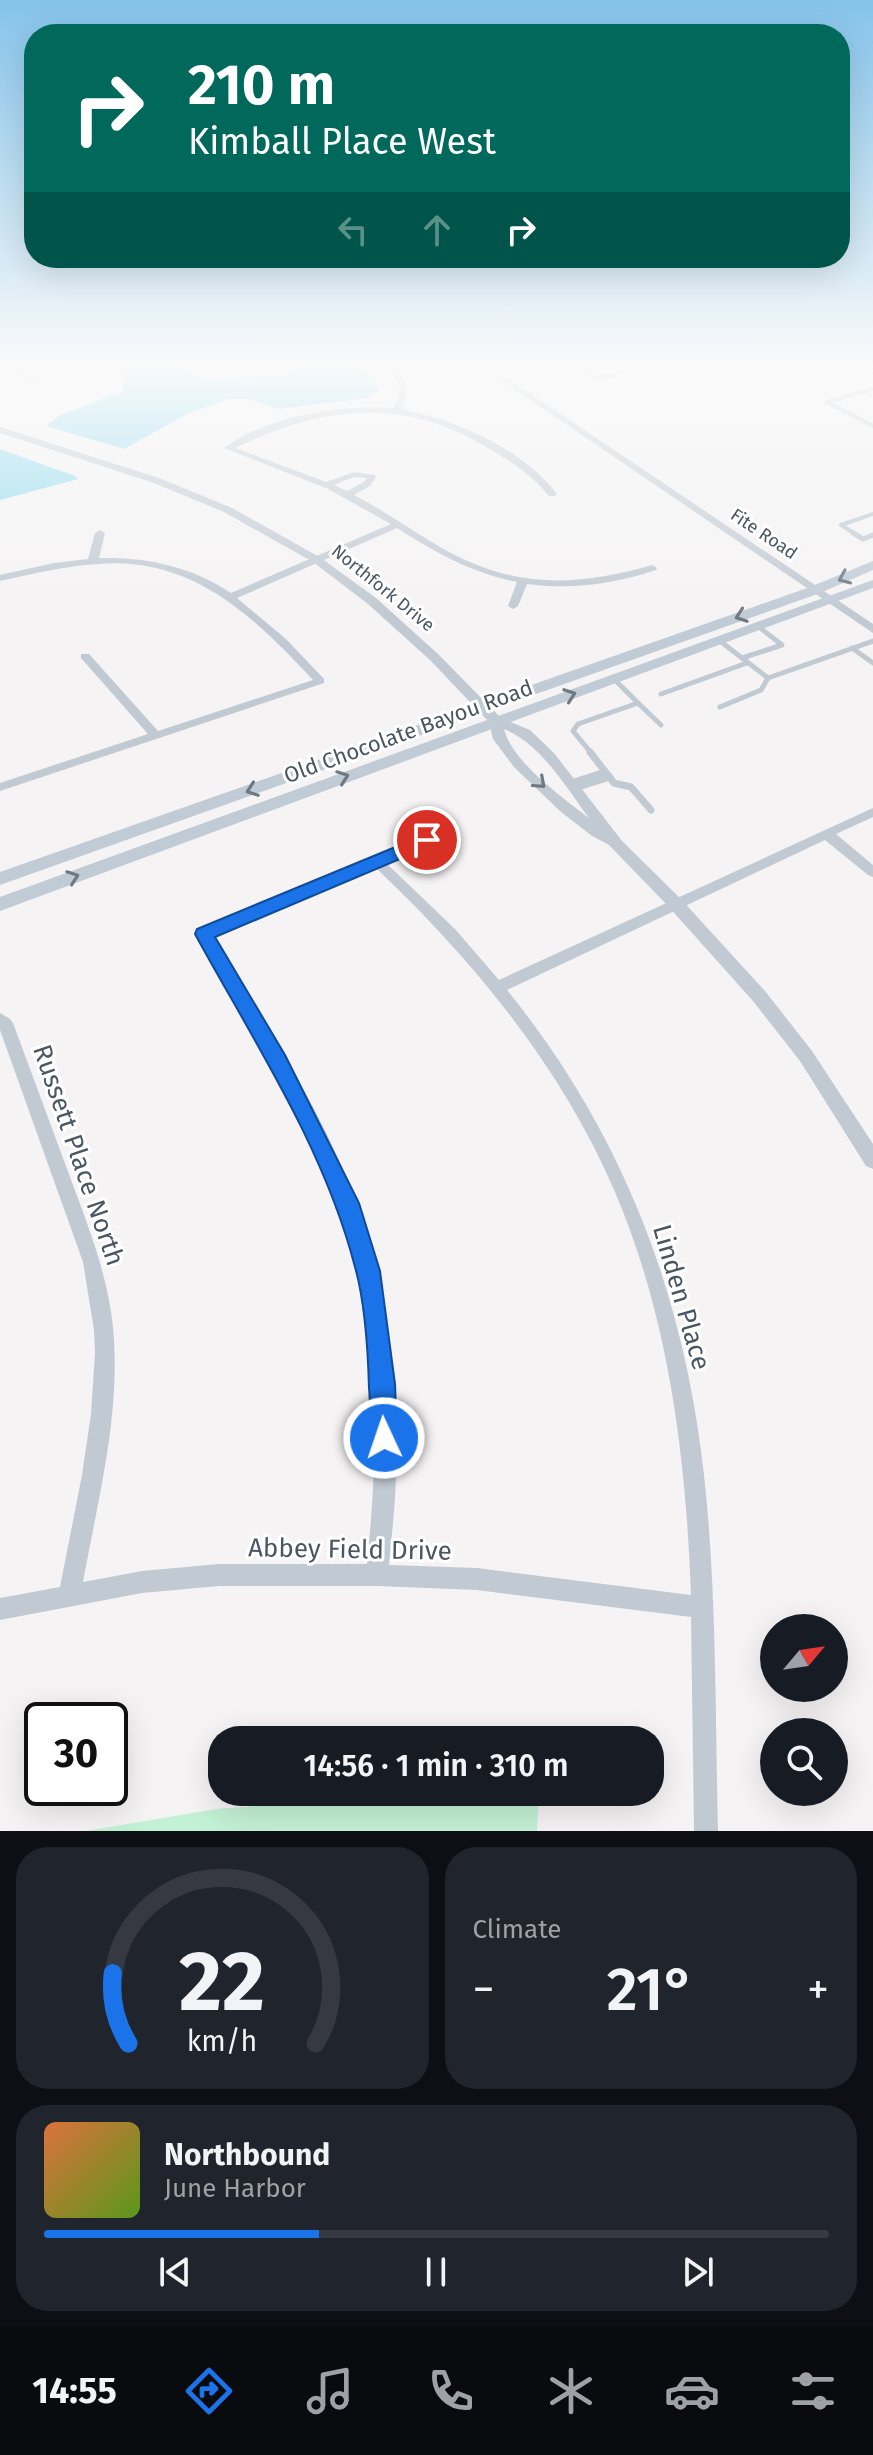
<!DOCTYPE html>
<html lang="en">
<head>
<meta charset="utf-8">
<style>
  :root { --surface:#171b24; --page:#20242c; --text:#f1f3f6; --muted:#9ea1a6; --line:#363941; --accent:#1a73e8 }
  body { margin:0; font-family:"Fira Sans",sans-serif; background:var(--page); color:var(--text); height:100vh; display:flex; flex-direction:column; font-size:30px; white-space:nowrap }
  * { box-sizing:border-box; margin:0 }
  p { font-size:26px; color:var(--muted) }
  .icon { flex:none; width:44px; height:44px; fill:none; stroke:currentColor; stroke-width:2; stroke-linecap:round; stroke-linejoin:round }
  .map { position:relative; height:1831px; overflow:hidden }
  .details { display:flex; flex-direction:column; gap:16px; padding:16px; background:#0d0f14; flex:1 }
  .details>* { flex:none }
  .guide { position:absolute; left:24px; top:24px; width:826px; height:244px; border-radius:32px; box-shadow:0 8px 32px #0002; background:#00695c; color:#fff; overflow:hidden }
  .needle { width:52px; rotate:61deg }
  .controls { position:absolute; left:760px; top:1614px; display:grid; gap:16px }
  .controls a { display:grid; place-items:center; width:88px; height:88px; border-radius:50%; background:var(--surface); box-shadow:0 8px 32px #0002; font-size:40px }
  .speed { position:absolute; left:24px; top:1702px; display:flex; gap:16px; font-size:40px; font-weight:700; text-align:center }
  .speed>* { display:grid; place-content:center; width:104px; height:104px; border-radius:50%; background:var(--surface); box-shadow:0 8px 32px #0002; line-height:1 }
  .speed .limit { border:4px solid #111; border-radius:12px; background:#fff; color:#111 }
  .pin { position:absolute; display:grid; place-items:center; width:68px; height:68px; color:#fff; margin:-34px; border:4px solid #fff; border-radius:50%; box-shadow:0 2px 8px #0007 }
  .me { position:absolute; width:88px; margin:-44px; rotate:357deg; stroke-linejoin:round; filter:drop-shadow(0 0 6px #0008) }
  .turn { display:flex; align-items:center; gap:28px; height:168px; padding:0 32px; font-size:36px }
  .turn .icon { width:104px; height:104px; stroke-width:2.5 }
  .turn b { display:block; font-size:56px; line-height:68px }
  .lanes { display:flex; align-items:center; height:76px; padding:0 32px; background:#0003; justify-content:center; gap:40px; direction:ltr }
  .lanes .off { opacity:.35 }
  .big { font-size:60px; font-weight:600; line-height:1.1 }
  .details .tile { flex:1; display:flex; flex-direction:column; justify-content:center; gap:12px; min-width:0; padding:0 28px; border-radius:32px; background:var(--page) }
  .details .dial { align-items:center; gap:0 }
  .dial svg { height:208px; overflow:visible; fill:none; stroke:var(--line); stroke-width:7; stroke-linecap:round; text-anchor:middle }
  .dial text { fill:var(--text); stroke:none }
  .song { display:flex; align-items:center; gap:24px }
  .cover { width:96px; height:96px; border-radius:12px; background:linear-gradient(135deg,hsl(20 70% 55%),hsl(90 70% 35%)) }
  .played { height:8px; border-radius:4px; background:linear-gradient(90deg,var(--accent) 35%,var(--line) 35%) }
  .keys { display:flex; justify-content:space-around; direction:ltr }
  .heat { display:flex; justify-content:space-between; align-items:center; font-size:44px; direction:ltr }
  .details .tiles { flex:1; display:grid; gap:16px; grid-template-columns:1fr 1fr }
  .tile:last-child { grid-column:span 2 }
  .trip { position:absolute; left:208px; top:1726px; width:456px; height:80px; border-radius:32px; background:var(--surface); box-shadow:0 8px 32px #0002; font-weight:600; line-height:80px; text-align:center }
  .tab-bar { display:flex; height:128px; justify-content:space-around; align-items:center; background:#090b0e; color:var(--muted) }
  .tab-bar .icon { width:56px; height:56px }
  .tab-bar .current { color:var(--accent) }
  .tab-bar b { font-size:36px; color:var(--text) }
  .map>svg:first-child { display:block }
  .green { fill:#c3f1d5 }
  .water { fill:#90daee }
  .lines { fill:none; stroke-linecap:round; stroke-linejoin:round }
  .service-far2 { stroke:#c1cad2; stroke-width:4 }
  .service-far1 { stroke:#c1cad2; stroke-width:5 }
  .service { stroke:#c1cad2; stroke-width:7 }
  .minor { fill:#c1cad2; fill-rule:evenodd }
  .tertiary { fill:#c1cad2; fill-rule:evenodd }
  .secondary { fill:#c1cbd6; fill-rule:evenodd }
  .oneway { stroke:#6e7984 }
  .oneway2 { stroke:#6e7983 }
  .route { fill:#1a73e8; stroke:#114b97; stroke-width:2 }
  .labels { text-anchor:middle; stroke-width:6; stroke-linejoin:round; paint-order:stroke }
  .far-street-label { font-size:18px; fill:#4a5661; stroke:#fff }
  .street-label { font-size:22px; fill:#4a5661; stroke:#fff }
  .near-street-label { font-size:26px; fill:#4a5661; stroke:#fff }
</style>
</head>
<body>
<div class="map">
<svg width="873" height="1831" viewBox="0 0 873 1831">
  <rect width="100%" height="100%" fill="#f5f3f3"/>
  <path class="green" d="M435,1792H539L537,1831H86L216,1809Z"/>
  <g class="water">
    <path d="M114,361H171L197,377L205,378L283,376L313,361H345L375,378L378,391L367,398L277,409L250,399H229L191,412L124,449L46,426L59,416L123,391V366Z"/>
    <path d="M0,449L75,476L78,479L0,500Z"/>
  </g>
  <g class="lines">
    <g class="service-far2">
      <path d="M873,389L827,402L873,426"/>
      <path d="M857,535L841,525L873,514"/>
    </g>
    <g class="service-far1">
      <path d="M853,533L863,539L873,535"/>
      <path d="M720,641L768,678L873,641"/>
      <path d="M852,648L873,663"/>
      <path d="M742,658L782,645L759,627"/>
      <path d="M661,694L747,663"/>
      <path d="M638,703L661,725"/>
      <path d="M720,707L761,690L768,678"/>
      <path d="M592,754L573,731L578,724L638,703L615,680"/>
    </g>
    <g class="service">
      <path d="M590,752L614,783L631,787L651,810"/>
      <path d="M571,783L605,772"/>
      <path d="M575,788L610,777"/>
    </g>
    <g class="minor">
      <path d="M0,361L40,380L41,382L34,384L0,366Z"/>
      <path d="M378,361C405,360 411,388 402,409C458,421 520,447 557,494L555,496H549C532,475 509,460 486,447C401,396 322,406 235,448L326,482L354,472L375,475L376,477L370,486L354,495C387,512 416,534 449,552C518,589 579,586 652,565L657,568L656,570C613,584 571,590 527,584L518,606L513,609L508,606L517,582C472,573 436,553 397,528L237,598L286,639L324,679V683L0,791V783L148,734L81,658V654H89L158,731L313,680C253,616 192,556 98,564C64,566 32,574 0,581V575L54,563L88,559L95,533L100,530L105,533L99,558C146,557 191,566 231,593L391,524L328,489L224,448C269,415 339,405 394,408C406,382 397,377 378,361ZM354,477L367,478L364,482L347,491L334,485Z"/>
      <path d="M562,361H571L599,376L663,361H675L598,381Z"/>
      <path d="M873,808V817L836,834L873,865V877L868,875L825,840L507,990C622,1132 684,1293 704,1475C717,1593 715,1712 718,1831H694L691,1617L477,1590L377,1586H219L142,1593L0,1620V1598L60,1587L82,1475L91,1414L95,1353L94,1330L83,1262L0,1030V1013L10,1019L13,1023C32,1074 51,1126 70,1177C90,1231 111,1283 114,1341C119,1422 97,1504 83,1582L142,1571L219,1564H367C379,1444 382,1318 340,1203C305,1107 246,1022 197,934L199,930L427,835L434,840L432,843L386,863L455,929L499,980ZM375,867C473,960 561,1066 615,1192C669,1319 686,1457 691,1595L477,1568L389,1565C392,1532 396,1500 396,1468C398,1380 388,1286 357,1204C322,1109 264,1022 213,936Z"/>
    </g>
    <g class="tertiary">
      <path d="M473,361H482L873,624V633Z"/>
      <path d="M0,427L162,479L232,508L321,558L376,598L438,654L501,718L530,730L554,753L622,841L680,898L765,991L812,1051L873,1144V1169L866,1166L800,1061L753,1001L668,906L609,845L592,836L561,812L514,767L493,739L489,722L430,660L368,604L313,562L224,512L154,483L0,433ZM504,729C542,745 565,786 589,818C563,798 512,762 504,729Z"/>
    </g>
    <g class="secondary">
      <path d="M873,561V570L820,593L0,885V872L810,587Z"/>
      <path d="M873,580V588L0,911V897Z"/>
    </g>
  </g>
  <defs><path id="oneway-chevron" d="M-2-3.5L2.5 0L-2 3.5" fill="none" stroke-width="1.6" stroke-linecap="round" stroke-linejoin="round" transform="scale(2)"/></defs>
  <g class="oneway">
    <use href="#oneway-chevron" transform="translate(844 578) rotate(157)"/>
    <use href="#oneway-chevron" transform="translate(741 616) rotate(161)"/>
    <use href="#oneway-chevron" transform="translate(570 695) rotate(-19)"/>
    <use href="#oneway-chevron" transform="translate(343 777) rotate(-20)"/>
    <use href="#oneway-chevron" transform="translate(252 790) rotate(160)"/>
    <use href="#oneway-chevron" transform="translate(73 877) rotate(-20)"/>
  </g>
  <use class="oneway2" href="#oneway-chevron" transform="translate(540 783) rotate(42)"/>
  <linearGradient id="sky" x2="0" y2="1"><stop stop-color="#85c3ea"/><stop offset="0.59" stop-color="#fafafa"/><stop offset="1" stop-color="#fafafa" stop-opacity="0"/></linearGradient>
  <rect width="873" height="617" fill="url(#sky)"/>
  <path class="route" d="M427,834L436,840L433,845L215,937L285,1055L359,1203L380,1271L395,1384L397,1438L394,1448L384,1451L375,1448C368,1429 371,1407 369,1388C368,1351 365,1302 355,1267C324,1147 254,1042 195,934L197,929Z"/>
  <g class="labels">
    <g class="far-street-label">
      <text transform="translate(764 534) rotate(34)" y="6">Fite Road</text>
      <text transform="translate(383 588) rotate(39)" y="6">Northfork Drive</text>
    </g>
    <g class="street-label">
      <text transform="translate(408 731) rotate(-20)" y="8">Old Chocolate Bayou Road</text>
    </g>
    <g class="near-street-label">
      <text transform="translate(79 1155) rotate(71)" y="9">Russett Place North</text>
      <text transform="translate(682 1297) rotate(74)" y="9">Linden Place</text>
      <text transform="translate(350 1549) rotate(1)" y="9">Abbey Field Drive</text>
    </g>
  </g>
</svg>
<div class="controls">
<a><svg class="needle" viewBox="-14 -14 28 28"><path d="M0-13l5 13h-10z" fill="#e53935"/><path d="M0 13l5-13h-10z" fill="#9ea1a6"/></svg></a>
<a><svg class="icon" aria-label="search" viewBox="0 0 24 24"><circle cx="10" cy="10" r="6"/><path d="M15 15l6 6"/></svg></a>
</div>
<div class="speed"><div class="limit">30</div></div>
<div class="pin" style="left:427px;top:840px;background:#d93025"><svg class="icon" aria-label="arrive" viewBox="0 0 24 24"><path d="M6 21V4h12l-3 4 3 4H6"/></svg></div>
<svg class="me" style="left:384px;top:1438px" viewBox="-20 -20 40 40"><circle r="17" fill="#1a73e8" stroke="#fff" stroke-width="3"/><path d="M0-11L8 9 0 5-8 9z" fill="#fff"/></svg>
<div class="trip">14:56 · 1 min · 310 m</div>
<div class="guide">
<div class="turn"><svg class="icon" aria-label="right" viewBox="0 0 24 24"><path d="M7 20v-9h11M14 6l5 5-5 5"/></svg><div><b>210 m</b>Kimball Place West</div></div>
<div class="lanes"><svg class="icon off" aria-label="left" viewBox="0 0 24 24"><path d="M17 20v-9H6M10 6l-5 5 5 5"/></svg><svg class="icon off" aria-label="ahead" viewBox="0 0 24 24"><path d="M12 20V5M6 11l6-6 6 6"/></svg><svg class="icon" aria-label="right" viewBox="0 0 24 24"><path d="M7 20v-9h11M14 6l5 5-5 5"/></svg></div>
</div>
</div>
<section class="details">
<div class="tiles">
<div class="tile dial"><svg viewBox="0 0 100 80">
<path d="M14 69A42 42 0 1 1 86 69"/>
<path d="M14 69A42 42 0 0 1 8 42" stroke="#1a73e8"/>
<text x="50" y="56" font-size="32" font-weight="700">22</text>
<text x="50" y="72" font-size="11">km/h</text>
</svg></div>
<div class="tile"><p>Climate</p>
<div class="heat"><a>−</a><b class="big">21°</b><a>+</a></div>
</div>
<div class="tile">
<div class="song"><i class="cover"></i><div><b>Northbound</b><p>June Harbor</p></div></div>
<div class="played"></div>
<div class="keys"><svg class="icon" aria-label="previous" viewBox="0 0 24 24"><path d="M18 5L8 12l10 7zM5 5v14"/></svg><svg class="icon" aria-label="pause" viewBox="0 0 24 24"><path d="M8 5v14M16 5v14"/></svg><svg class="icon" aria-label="next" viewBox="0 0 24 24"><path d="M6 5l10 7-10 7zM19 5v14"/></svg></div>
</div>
</div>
</section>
<nav class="tab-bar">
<b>14:55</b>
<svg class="icon current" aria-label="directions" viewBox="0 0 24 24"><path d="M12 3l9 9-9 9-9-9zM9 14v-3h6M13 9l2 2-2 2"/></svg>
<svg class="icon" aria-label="music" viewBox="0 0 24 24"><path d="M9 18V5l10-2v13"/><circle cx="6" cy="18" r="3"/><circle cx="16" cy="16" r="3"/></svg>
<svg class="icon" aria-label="phone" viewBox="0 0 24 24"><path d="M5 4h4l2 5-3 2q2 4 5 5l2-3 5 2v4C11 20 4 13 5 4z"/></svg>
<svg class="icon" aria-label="climate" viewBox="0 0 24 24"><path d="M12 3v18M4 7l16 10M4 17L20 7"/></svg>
<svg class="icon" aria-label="car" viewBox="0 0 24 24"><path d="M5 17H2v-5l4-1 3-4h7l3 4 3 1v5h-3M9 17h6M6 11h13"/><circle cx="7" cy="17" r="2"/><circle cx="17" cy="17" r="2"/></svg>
<svg class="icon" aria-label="filters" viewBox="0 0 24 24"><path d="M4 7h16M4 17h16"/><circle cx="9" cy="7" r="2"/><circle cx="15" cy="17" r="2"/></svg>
</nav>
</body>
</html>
